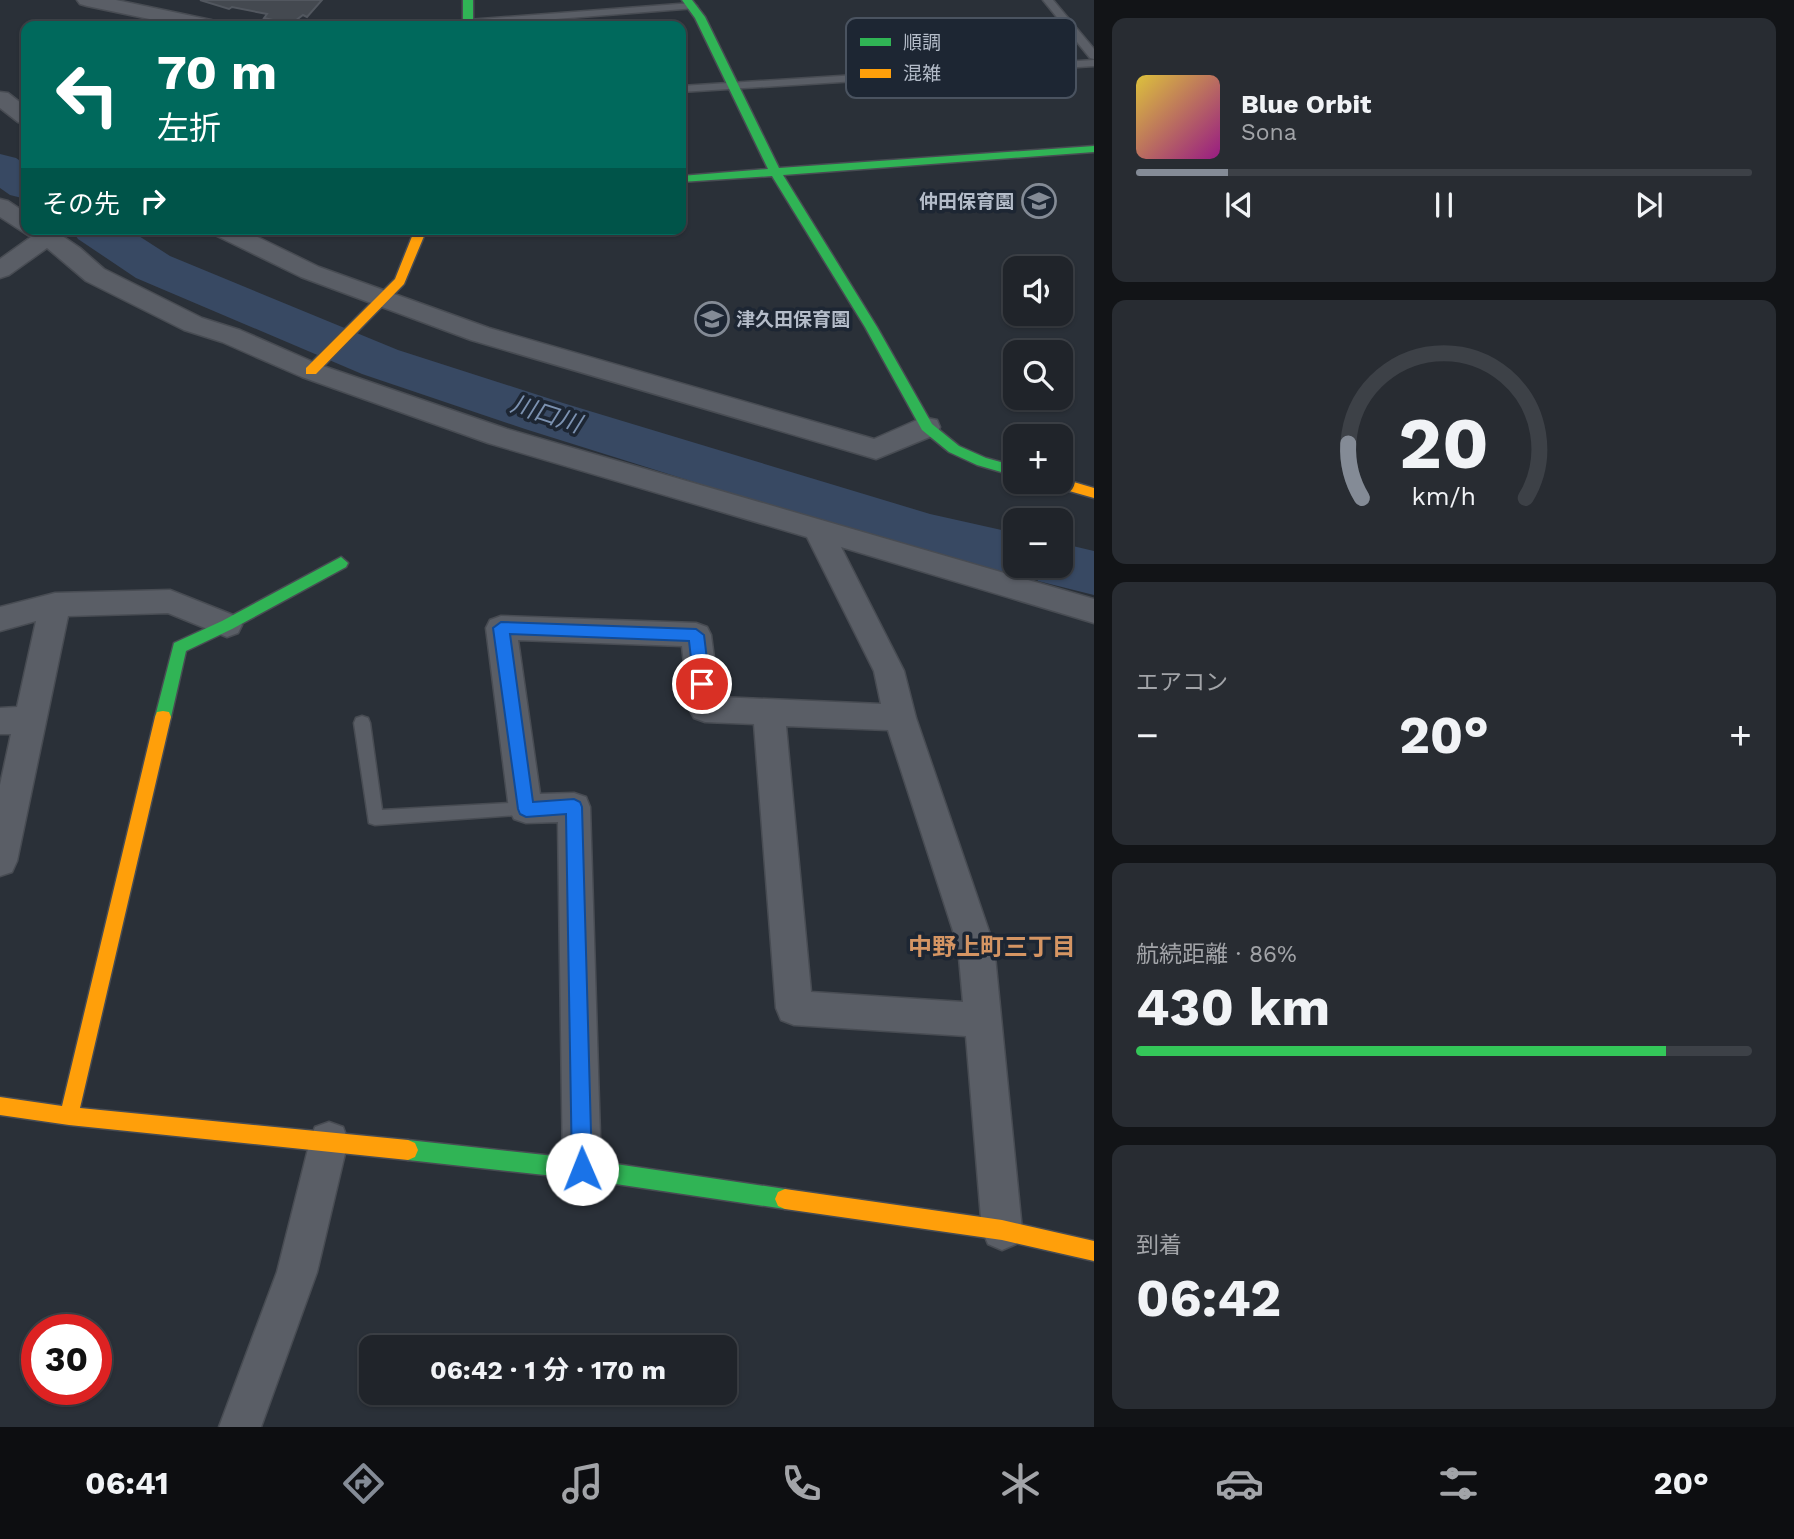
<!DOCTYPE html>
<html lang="ja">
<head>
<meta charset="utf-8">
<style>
  :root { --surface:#20242a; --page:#282c32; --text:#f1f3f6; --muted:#a2a4a8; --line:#3d4147; --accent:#848b96 }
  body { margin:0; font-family:"Work Sans","Noto Sans JP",sans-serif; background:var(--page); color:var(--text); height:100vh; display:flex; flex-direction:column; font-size:26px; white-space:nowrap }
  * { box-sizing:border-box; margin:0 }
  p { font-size:23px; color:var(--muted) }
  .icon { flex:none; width:38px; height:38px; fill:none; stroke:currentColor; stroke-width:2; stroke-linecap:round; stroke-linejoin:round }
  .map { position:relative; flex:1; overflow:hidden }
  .drawer { display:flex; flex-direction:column; gap:18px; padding:18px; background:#121417; width:700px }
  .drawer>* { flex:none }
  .guide { position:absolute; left:21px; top:21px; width:665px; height:214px; border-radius:14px; box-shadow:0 2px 5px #0004,0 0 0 2px var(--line); background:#00695c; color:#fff; overflow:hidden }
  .controls { position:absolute; left:1003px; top:256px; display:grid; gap:14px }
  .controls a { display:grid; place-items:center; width:70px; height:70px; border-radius:14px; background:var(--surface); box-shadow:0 2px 5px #0004,0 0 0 2px var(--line); font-size:35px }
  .speed { position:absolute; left:21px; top:1314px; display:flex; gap:14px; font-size:35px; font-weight:700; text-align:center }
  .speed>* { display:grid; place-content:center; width:91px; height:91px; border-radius:50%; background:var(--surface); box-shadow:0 2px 5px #0004,0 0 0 2px var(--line); line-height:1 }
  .speed .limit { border:10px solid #d22; background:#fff; color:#111 }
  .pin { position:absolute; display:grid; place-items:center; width:60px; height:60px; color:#fff; margin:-30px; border:4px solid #fff; border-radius:50%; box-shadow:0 2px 7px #0007 }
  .me { position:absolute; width:77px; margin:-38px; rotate:359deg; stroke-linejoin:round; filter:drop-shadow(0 0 5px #0008) }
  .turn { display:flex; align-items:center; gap:24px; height:147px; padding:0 21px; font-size:32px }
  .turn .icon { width:91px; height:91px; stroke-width:2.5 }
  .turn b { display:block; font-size:49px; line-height:60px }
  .then { display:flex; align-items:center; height:66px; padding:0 21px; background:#0003; gap:14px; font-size:26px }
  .big { font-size:52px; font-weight:700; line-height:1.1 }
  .drawer .card { flex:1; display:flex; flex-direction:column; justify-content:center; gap:10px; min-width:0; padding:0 24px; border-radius:14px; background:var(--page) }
  .drawer .dial { align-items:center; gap:0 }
  .dial svg { height:182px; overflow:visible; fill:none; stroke:var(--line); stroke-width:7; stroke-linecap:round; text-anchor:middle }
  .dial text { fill:var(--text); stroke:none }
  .song { display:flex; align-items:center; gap:21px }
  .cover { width:84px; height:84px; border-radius:10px; background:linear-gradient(135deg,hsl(50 70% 55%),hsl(310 70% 35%)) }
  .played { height:7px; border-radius:4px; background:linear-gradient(90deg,var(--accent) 15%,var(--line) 15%) }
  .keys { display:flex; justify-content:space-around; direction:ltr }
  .heat { display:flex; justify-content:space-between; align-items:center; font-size:38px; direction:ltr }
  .charge { height:10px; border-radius:5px; background:linear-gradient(90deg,#34c759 86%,var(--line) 0) }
  .trip { position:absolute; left:359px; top:1335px; width:378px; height:70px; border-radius:14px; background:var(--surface); box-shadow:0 2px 5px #0004,0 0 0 2px var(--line); font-weight:700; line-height:70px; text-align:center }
  .tab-bar { display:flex; height:112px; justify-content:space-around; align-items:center; background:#0d0e11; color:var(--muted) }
  .tab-bar .icon { width:49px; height:49px }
  .tab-bar .active { color:var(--accent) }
  .tab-bar b { font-size:32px; color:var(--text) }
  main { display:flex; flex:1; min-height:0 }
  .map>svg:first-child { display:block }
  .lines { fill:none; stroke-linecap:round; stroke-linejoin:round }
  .river { fill:#384963; fill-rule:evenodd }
  .building { fill:#444950; stroke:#52575f; stroke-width:2 }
  .lane-casing { stroke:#484c53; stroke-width:3 }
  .street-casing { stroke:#484c53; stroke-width:3 }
  .fast-casing { stroke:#484c53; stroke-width:3 }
  .slow-casing { stroke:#484c53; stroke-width:3 }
  .lane { fill:#5a5e66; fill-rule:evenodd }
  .street { fill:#5a5e66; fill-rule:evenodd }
  .fast { fill:#30b455; fill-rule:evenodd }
  .slow { fill:#ff9f0a; fill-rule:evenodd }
  .route { fill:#1a73e8; stroke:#114b97; stroke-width:2 }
  .labels { text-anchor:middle; stroke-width:7; stroke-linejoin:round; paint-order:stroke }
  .far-poi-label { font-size:19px; font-weight:bold; fill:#b4bcc9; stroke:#1d2633; text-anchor:end }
  .water-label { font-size:24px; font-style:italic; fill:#7c92b1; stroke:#1d2633 }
  .neighbourhood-label { font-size:24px; font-weight:bold; fill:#d59563; stroke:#1d2633 }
  .key { fill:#1d2633; stroke:#4a5360; stroke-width:2 }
  .key-label { font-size:19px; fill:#b4bcc9 }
</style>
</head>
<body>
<main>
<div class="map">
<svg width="1094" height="1427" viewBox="0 0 1094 1427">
  <rect width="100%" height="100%" fill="#2a3038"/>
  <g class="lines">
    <g class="river">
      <path d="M0,154L16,158L26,165V199L10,195L0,188Z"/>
      <path d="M71,229H128L170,256L398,350L563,403L930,514L1015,533V565H1060V543L1094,551V595L1038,581L1033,571L1015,577L930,556L525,429L362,374L136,278L78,239Z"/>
    </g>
  </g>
  <path class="building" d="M200,0H322L307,17L303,15L291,24L264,18L267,14L232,7L229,9Z"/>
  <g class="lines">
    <g class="lane-casing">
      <g id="lane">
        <path d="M1043,0H1053L1094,49V59L1090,58Z"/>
        <path d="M692,3L697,6L696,8L468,26L463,23L468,20Z"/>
        <path d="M1094,60V66L681,92V86Z"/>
        <path d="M362,716L368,718L370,723L382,810L526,802L532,804L534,809L532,814L375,825L369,823L354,723L356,718Z"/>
      </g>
    </g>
    <g class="street-casing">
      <g id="street">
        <path d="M77,0H116L211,20L218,22L221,26H183L87,6L80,4Z"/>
        <path d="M0,92L8,93L26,107V124L18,122L0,108Z"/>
        <path d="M0,199L8,201L26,213V229H52L80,248L104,269L202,318L240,330L320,365L507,429L1094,599V623L841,547L904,671L916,718L994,946L1022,1230L1016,1244L1002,1250L988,1244L982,1230L966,1036L794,1025L781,1020L776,1008L754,724L705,722L694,718L689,709L682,646L518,640L540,794L574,793L586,797L590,807L601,1169L596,1183L582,1188L568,1183L563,1169L558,822L526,823L514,819L509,809L486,628L490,620L501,616L696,623L707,627L711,635L719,697L881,704L874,671L807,537L488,443L302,377L222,342L184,330L86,281L47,248L9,275L0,278V259L31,237L0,217ZM786,726L888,730L958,946L963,1002L811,992Z"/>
        <path d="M209,229H241L319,267L489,328L874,439L917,420L927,418L937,420L940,427L937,434L876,459L471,340L301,277L213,234Z"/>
        <path d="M170,590L238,617L242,625L238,633L227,637L168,613L68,616L17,861L12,872L0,876V785L11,734H0V708L17,707L36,621L0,631V607L55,593Z"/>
        <path d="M329,1122L343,1127L348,1141L317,1272L261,1427H219L277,1272L310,1141L315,1127Z"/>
      </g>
    </g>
    <g class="fast-casing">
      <g id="fast">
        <rect x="463" y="0" width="10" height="26"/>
        <path d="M682,0H692L705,17L779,168L1094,146V152L783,175L877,327L932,424L959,446L986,458L1015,466V476L977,465L949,452L922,430L865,327L772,176L681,182V176L768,169L695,18Z"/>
        <path d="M341,557L348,563L346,567L232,629L186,651L171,717L169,722H157L155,717L174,643L222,621Z"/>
        <path d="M408,1140L582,1159L785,1189L792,1192L795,1199L792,1206L785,1209L582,1179L408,1160L401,1157L398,1150L401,1143Z"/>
      </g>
    </g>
    <g class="slow-casing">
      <g id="slow">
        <path d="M415,229H427L404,284L316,374H306V368L395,279Z"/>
        <path d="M1060,478L1094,488V498L1048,485L1046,481H1060Z"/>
        <path d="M163,711L169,712L171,717L80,1108L408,1140L415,1143L418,1150L415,1157L408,1160L69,1125L0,1115V1097L62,1106L155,717L157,712Z"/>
        <path d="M785,1189L1002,1220L1094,1241V1261L1002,1240L785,1209L778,1206L775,1199L778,1192Z"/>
      </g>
    </g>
    <use href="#lane" class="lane"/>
    <use href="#street" class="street"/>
    <use href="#fast" class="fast"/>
    <use href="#slow" class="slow"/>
  </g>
  <path class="route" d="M501,622L696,629L704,635L710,684L702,691L694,684L689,641L510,634L533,802L574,799L580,802L582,807L592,1169L589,1176L582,1179L575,1176L572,1169L566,814L526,817L520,814L518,809L493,628Z"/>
  <defs>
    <g id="school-ring" transform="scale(1.75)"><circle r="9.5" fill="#1d2633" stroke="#848b96" stroke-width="1.5"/><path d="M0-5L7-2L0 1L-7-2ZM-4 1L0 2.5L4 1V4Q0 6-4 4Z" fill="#848b96"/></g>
  </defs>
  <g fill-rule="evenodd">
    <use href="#school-ring" x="1039" y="201"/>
    <use href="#school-ring" x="712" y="319"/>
  </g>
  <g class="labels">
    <g class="far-poi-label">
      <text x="1014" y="208">仲田保育園</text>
      <text x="736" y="326" text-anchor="start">津久田保育園</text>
    </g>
    <g class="water-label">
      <text transform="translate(546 414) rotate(18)" y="8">川口川</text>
    </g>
    <g class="neighbourhood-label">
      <text x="992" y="955">中野上町三丁目</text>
    </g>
  </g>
  <rect x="846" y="18" width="230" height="80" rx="10" class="key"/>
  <rect x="860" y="38" width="31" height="8" fill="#30b455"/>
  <rect x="860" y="69" width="31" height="9" fill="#ff9f0a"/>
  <g class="key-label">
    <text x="903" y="49">順調</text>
    <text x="903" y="80">混雑</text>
  </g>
</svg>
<div class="controls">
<a><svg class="icon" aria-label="sound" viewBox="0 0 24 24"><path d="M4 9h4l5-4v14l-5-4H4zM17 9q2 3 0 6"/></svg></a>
<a><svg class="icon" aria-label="search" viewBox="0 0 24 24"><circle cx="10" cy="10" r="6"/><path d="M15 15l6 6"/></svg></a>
<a>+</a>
<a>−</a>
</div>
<div class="speed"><div class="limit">30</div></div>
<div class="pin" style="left:702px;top:684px;background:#d93025"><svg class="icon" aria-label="arrive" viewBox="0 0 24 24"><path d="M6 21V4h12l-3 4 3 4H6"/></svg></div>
<svg class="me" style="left:582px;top:1169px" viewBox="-20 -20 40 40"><circle r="19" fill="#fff"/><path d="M0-13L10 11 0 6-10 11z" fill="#1a73e8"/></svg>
<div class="trip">06:42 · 1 分 · 170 m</div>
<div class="guide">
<div class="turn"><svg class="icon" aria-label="left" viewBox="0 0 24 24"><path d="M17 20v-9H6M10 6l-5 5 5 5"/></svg><div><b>70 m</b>左折</div></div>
<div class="then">その先<svg class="icon" aria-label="right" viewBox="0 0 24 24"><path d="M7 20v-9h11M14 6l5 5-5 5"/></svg></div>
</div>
</div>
<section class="drawer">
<div class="card">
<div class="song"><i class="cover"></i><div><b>Blue Orbit</b><p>Sona</p></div></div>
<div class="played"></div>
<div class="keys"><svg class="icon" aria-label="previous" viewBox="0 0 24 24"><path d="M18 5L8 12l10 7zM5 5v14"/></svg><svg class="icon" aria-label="pause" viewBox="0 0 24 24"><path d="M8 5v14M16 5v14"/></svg><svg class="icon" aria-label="next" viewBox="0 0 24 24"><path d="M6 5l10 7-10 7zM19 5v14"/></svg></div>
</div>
<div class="card dial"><svg viewBox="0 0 100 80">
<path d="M14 69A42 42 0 1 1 86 69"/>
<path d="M14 69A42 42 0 0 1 8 45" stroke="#848b96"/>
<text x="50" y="56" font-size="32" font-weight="700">20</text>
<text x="50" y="72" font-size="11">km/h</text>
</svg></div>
<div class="card"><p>エアコン</p>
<div class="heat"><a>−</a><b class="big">20°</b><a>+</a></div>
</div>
<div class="card"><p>航続距離 · 86%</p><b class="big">430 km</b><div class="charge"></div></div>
<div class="card"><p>到着</p><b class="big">06:42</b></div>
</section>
</main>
<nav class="tab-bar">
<b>06:41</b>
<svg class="icon active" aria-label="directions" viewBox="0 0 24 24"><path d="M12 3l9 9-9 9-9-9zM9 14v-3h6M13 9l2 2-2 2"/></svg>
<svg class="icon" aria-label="music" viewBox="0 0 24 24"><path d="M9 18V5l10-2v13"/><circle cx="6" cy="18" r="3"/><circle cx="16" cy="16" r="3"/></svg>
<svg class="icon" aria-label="phone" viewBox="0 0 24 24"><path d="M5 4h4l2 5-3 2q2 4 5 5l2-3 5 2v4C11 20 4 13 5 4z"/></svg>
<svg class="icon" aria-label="climate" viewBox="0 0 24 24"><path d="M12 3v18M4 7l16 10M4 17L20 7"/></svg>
<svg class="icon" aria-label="car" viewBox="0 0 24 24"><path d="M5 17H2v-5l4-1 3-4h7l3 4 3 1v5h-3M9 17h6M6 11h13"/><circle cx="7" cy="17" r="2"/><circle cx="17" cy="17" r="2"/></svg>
<svg class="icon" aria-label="filters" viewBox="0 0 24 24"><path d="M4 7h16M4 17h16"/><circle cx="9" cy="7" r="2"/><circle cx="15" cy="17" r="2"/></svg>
<b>20°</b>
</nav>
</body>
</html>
